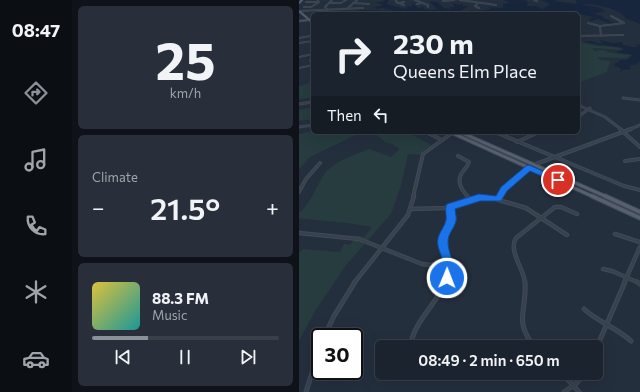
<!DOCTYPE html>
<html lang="en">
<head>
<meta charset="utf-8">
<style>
  :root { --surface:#1b232e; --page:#282f3a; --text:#f1f3f6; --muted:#a0a4aa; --line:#39404a; --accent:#8c9099 }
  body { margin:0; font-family:Commissioner,sans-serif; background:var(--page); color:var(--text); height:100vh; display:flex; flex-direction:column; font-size:15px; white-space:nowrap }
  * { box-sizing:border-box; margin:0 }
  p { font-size:13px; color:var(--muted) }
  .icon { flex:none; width:22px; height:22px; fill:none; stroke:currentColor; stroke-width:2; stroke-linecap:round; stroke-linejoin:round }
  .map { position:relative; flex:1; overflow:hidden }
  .sheet { display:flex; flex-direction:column; gap:6px; padding:6px; background:#0f1319; width:227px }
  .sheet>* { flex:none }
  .guide { position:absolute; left:12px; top:12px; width:269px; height:122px; border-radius:6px; box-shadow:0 4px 16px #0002,0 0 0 1px var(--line); background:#1b232e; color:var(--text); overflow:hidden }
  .speed { position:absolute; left:12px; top:328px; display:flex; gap:8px; font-size:20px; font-weight:700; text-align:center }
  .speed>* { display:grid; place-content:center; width:52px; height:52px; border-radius:50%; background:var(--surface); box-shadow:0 4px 16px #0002,0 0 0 1px var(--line); line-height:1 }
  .speed .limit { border:2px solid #111; border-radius:6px; background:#fff; color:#111 }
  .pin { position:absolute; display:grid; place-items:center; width:34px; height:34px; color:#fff; margin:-17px; border:2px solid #fff; border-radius:50%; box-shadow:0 1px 4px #0007 }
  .me { position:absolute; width:44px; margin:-22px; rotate:1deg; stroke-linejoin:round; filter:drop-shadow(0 0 3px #0008) }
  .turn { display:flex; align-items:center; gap:14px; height:84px; padding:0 16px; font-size:18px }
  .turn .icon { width:52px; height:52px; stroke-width:2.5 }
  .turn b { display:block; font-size:28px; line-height:34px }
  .then { display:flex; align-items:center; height:38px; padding:0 16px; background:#0003; gap:8px; font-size:15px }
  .big { font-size:30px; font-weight:600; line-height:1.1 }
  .sheet .tile { flex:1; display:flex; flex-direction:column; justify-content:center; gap:6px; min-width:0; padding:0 14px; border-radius:6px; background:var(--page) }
  .sheet .dial { align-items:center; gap:0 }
  .dial b { font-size:52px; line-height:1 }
  .song { display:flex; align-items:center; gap:12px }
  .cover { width:48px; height:48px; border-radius:6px; background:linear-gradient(135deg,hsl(50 70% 55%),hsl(180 70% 35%)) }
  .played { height:4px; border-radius:2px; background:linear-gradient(90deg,var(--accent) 30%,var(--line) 30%) }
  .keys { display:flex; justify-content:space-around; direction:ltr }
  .heat { display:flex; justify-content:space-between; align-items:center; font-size:22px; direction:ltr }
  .trip { position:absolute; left:76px; top:340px; width:228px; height:40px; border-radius:6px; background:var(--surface); box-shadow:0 4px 16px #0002,0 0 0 1px var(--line); font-weight:600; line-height:40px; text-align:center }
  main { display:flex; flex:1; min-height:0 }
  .tabs { display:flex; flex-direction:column; width:72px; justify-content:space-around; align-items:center; background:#0b0e12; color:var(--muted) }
  .tabs .icon { width:28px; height:28px }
  .tabs .selected { color:var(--accent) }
  .tabs b { font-size:18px; color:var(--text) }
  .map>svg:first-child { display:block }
  .green { fill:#263c3f }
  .water { fill:#17263c }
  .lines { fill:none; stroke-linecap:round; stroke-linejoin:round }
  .street-far4-casing { stroke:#414a57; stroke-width:2 }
  .street-far3-casing { stroke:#414a57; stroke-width:3 }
  .street-far2-casing { stroke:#414a57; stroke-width:4 }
  .street-far1-casing { stroke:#414a57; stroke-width:4.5 }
  .street-casing { stroke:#414a57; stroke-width:5 }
  .secondary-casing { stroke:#414a57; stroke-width:2.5 }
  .primary-far2-casing { stroke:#414a57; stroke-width:2.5 }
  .primary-far1-casing { stroke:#414a57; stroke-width:4.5 }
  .primary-casing { stroke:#414a57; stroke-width:5.5 }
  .street-far4 { stroke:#38414e; stroke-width:1 }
  .street-far3 { stroke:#38414e; stroke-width:1.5 }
  .street-far2 { stroke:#38414e; stroke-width:2 }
  .street-far1 { stroke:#38414e; stroke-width:2.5 }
  .street { stroke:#38414e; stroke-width:3 }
  .secondary { stroke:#465061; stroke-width:1.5 }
  .primary-far2 { stroke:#56606e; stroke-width:1.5 }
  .primary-far1 { stroke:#56606e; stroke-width:2.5 }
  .primary { stroke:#56606e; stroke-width:3.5 }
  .route { fill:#1a73e8; stroke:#114b97 }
</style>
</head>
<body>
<main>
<nav class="tabs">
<b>08:47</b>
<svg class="icon selected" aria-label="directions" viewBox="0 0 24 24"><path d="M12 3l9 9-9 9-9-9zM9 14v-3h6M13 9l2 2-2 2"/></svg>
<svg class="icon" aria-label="music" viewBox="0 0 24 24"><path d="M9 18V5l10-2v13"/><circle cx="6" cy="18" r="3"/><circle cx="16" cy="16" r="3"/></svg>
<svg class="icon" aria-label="phone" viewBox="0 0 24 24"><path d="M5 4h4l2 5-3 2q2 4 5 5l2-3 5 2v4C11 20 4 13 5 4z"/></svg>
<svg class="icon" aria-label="climate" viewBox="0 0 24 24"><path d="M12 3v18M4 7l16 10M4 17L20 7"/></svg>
<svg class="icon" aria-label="car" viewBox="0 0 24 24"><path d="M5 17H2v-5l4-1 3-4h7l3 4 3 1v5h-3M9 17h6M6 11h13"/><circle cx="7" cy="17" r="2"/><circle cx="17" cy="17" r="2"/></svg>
</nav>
<section class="sheet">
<div class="tile dial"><b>25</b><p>km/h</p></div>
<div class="tile"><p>Climate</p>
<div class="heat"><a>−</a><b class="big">21.5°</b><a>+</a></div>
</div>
<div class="tile">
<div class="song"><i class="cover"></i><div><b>88.3 FM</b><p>Music</p></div></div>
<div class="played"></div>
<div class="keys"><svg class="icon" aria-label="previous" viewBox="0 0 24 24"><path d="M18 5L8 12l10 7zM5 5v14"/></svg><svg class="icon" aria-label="pause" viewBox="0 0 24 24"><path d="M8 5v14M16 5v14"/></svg><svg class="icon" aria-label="next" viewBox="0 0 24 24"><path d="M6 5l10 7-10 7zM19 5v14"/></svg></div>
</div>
</section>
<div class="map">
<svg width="341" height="392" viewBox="0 0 341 392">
  <rect width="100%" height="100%" fill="#242f3e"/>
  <g class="green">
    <path d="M279,41L297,46L318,47L324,50L294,48V50L298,52L299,50H304L312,53L333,55L326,58L299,57L301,60L311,61L308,72L279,83Z"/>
    <path d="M14,82V97L0,99V86Z"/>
    <path d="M14,107V119L0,121V110Z"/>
    <path d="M14,131V132H63L11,157L0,169V134Z"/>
    <path d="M74,132H108L132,145L120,155L109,154L102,186L92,214L47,265L16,311L0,341V253L4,249L41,252L45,244L51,245L58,236L65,237L73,227L48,223L5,219L0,218V213C12,203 16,189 24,176C34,161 54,156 70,149L92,157L101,149L93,144L86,142Z"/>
  </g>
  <g class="water">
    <path d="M86,0H90L87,4L107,9L109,6L114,7L112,5L114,4L120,9L124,6L125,9L131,10L138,9L130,1L138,2C143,5 144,9 151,9L150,7H156L153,3L160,5L164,4V6H170L158,13L104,14L106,13L98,14H41L35,12L48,13L61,10L95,11L84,8L75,9L78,8L74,7L82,6L83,4L76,2H83Z"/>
    <path d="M205,0H225L230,2L228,3L229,5L227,6H237L244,9L251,4L242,0H258L256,1L276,4H278L277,0H341V24L326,18C322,9 294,3 283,5C290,6 301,6 306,11L295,14L304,16V18L310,20L312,22L321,23L312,24L299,19L292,21L290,20L294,17L281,14H279L281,16L279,17V14H224L214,11C207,17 176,15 165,12C173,9 182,12 192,9L189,7L204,8V4L211,3Z"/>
    <path d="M301,40L313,43L323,42L324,45L333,47H340L336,44L341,45V62L336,63L340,64L330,66L332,69L323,70L321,73V71L323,69L316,66L315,64L320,62V60H328L334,55L316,52L324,50V48L284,42L291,41L304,44Z"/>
  </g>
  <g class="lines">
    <g class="street-far4-casing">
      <g id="street-far4">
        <path d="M97,0V2L105,5"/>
        <path d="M116,0L129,5V7"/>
        <path d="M161,0L197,5"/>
        <path d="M235,0L238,1"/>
        <path d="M144,1L155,0"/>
        <path d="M7,2H20"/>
        <path d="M32,3H42L47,0"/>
        <path d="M54,3L70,4"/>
        <path d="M100,3L105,2"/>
        <path d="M118,4L123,3"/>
        <path d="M178,4L176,6L180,8"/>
        <path d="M5,7H12L19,3V0"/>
        <path d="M49,8L58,0"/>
        <path d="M29,10L26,7L33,0"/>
        <path d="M0,11L64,8"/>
        <path d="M289,23L301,26L325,23L312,16"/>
        <path d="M301,26L302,36"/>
        <path d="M279,36L324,35"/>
        <path d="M0,38L11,36L14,39"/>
        <path d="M0,43L14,41"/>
        <path d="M0,57L14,54"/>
        <path d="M11,60L14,63"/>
        <path d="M0,68L14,65"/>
      </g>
    </g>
    <g class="street-far3-casing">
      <g id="street-far3">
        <path d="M324,98L341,100"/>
        <path d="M0,104L14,102"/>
        <path d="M279,105L306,117L323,130"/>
        <path d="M279,117L291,108"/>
        <path d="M0,127L14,125"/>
        <path d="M329,130L341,125"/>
      </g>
    </g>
    <g class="street-far2-casing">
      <g id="street-far2">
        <path d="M321,129L341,147"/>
        <path d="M127,132L143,140"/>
        <path d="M196,132L325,186L341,190"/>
        <path d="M218,142L240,132"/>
        <path d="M159,156L170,162C169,166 168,167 165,170C156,180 162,189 169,197"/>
        <path d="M326,161L341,159"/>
        <path d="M0,192L7,179L21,163"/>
        <path d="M114,197L124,154L153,133"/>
        <path d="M200,197L208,186L234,165L332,129"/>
      </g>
    </g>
    <g class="street-far1-casing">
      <g id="street-far1">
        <path d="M168,196L170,199"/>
        <path d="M199,199L201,196"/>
        <path d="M111,209L146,208L176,198H193L227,208L268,235"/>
        <path d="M0,233L60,239L123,264L131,265L150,263"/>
        <path d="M316,234L341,242"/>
        <path d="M304,269L313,271L340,283"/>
        <path d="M55,283L109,215L115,196"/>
        <path d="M146,283L150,269L144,241L153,218L151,207"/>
        <path d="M226,283C225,269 209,251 217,238L256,207H262L278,214"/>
        <path d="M325,283L341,247"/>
      </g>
    </g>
    <g class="street-casing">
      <g id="street">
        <path d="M226,282C228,312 214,321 236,347"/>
        <path d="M338,282L341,284"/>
        <path d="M285,309C299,322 318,328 332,341"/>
        <path d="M25,337L35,316L56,282"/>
        <path d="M111,347C115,321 136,306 147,282"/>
        <path d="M219,347L229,340"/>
        <path d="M297,349L326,282"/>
        <path d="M263,373L280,392"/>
        <path d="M7,392L21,347"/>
        <path d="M265,392L278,383L286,373"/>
      </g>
    </g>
    <g class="secondary-casing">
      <path id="secondary" d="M0,21L10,20"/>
    </g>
    <g class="primary-far2-casing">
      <g id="primary-far2">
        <path d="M0,3L3,0"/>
        <path d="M0,11L14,23"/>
      </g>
    </g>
    <g class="primary-far1-casing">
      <g id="primary-far1">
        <path d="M151,132L295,197"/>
        <path d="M161,132L308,197"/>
      </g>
    </g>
    <g class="primary-casing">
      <g id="primary">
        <path d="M293,196L341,218"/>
        <path d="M306,196L341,212"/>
      </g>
    </g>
    <use href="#street-far4" class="street-far4"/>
    <use href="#street-far3" class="street-far3"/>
    <use href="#street-far2" class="street-far2"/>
    <use href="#street-far1" class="street-far1"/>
    <use href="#street" class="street"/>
    <use href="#secondary" class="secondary"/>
    <use href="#primary-far2" class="primary-far2"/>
    <use href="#primary-far1" class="primary-far1"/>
    <use href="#primary" class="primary"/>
  </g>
  <path class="route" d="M230,165L262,179L263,180L262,182H256L231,171L208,191L202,201H181L156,209C156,212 158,218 157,221C155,229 149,233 149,242C149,256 160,266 152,282L148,283L144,282C141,275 145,269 144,263C143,254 137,247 139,238C141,231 146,226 147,220C148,215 145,210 148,204L180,194L197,196L202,187L227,166Z"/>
</svg>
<div class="speed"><div class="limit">30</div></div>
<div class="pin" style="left:259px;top:180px;background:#d93025"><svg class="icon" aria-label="arrive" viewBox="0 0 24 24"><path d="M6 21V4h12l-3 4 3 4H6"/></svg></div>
<svg class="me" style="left:148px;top:278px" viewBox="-20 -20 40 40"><circle r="17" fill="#1a73e8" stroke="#fff" stroke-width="3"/><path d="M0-11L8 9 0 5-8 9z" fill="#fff"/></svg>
<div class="trip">08:49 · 2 min · 650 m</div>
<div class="guide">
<div class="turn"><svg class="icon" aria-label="right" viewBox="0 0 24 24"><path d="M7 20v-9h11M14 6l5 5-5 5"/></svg><div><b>230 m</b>Queens Elm Place</div></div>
<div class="then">Then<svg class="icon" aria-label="left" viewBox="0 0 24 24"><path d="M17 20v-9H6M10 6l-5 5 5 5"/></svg></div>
</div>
</div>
</main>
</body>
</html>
